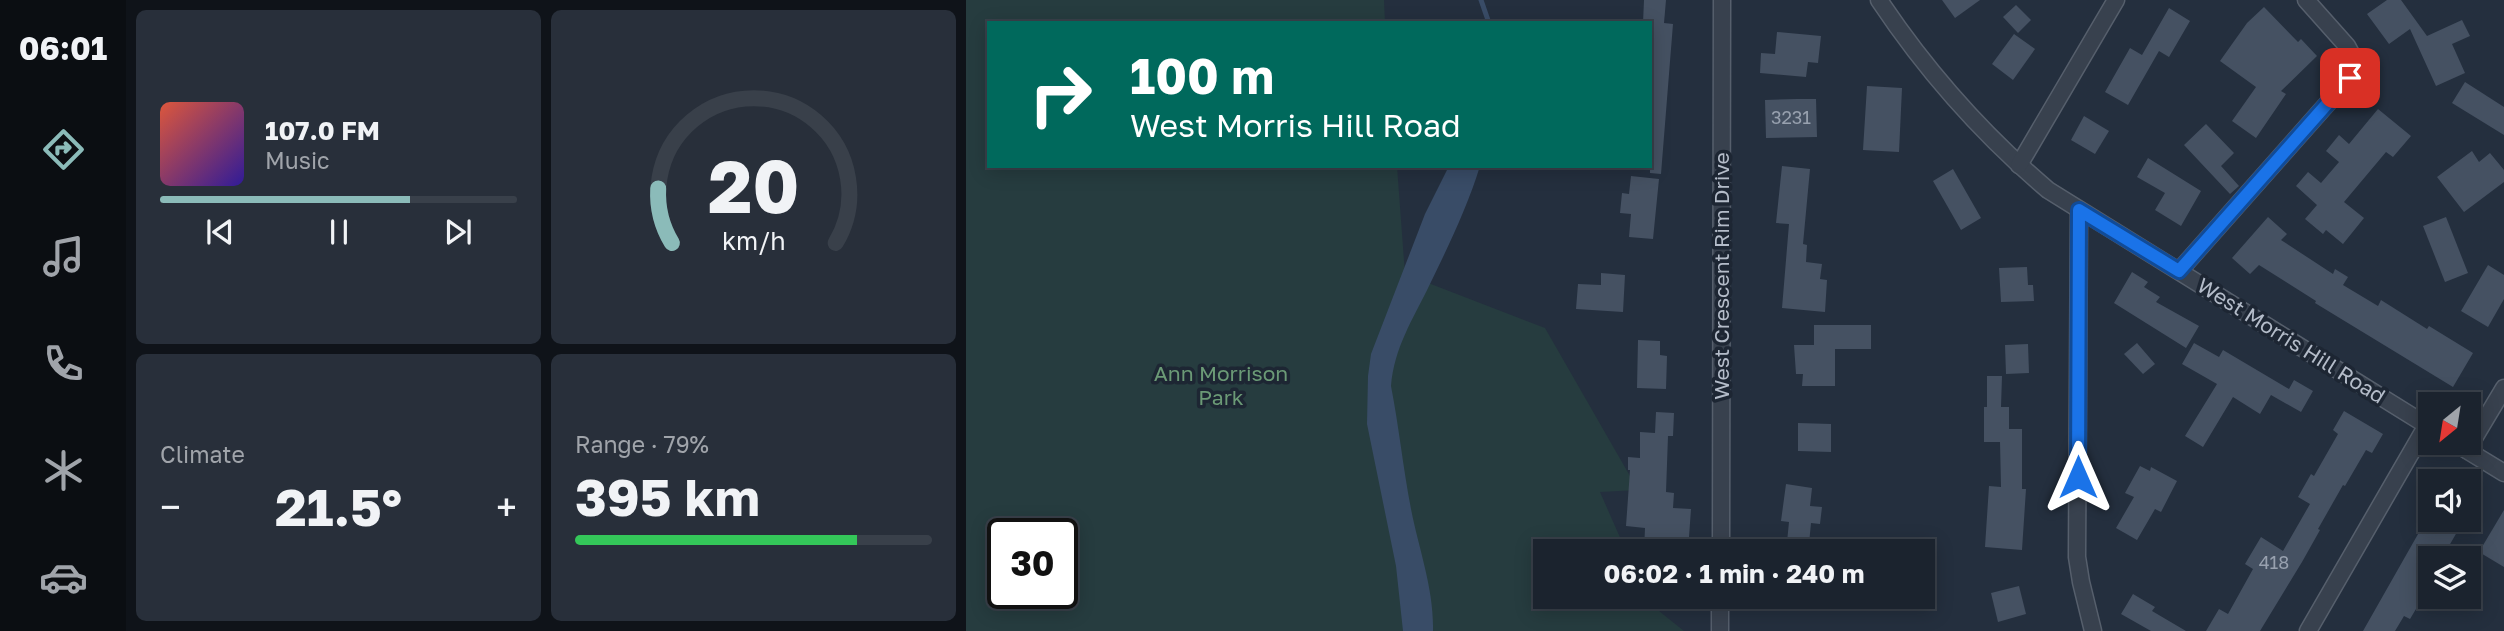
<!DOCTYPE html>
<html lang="en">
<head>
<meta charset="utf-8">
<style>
  :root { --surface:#1b232e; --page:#282f3a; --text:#f1f3f6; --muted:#a0a4aa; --line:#39404a; --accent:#8bbbb9 }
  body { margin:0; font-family:"Golos Text",sans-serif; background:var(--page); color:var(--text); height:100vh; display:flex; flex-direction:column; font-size:26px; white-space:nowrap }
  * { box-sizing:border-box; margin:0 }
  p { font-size:23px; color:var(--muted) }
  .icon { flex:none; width:38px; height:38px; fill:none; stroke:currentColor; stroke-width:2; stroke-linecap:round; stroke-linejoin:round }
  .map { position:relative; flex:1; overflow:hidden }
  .side { display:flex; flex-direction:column; gap:10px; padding:10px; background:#0f1319; width:840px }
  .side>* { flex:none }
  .top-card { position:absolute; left:21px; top:21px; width:665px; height:147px; border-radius:0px; box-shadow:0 4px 18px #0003,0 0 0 2px var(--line); background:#00695c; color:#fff; overflow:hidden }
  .needle { width:46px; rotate:210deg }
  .tools { position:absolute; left:1452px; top:392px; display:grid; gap:14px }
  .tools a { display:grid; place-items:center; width:63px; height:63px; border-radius:0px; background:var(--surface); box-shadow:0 4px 18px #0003,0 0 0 2px var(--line); font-size:35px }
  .speed { position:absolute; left:21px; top:518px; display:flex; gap:14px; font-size:35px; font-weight:700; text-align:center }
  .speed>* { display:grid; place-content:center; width:91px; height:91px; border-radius:50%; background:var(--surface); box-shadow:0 4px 18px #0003,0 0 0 2px var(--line); line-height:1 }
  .speed .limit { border:4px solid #111; border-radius:10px; background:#fff; color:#111 }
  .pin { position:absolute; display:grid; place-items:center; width:60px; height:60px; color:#fff; margin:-30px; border-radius:14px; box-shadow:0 4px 10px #0006 }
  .me { position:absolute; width:77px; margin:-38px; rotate:0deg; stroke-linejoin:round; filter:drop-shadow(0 0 5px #0008) }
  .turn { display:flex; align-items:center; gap:24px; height:147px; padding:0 28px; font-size:32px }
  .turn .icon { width:91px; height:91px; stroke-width:2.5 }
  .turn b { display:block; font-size:49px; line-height:60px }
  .big { font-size:52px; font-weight:700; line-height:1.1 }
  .side .tile { flex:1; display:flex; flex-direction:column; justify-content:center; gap:10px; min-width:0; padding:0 24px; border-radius:10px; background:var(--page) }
  .side .dial { align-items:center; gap:0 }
  .dial svg { height:182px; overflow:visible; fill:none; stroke:var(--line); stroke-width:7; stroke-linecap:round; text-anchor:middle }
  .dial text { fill:var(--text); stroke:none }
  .song { display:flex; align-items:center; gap:21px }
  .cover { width:84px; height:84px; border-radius:10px; background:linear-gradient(135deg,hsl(10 70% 55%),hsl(250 70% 35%)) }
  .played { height:7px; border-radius:4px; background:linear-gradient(90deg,var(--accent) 70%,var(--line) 70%) }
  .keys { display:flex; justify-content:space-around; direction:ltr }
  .heat { display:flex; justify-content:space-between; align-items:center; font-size:38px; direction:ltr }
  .charge { height:10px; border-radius:5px; background:linear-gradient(90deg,#34c759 79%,var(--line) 0) }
  .side .tiles { flex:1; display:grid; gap:10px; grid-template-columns:repeat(2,1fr) }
  .trip { position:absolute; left:567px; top:539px; width:402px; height:70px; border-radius:0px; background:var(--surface); box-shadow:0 4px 18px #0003,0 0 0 2px var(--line); font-weight:700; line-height:70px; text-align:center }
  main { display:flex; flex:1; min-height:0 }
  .dock { display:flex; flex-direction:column; width:126px; justify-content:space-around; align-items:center; background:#0b0e12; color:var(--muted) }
  .dock .icon { width:49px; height:49px }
  .dock .active { color:var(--accent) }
  .dock b { font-size:32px; color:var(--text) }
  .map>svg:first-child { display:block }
  .green { fill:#263c3f; fill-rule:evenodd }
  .water { fill:#394c67 }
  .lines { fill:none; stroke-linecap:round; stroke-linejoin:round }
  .stream { stroke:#394c67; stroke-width:5 }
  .building { fill:#455162 }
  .minor-casing { stroke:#565f6c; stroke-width:19 }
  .minor { stroke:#38414e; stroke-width:16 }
  .route-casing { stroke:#114b97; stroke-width:18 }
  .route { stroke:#1a73e8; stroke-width:12 }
  .labels { text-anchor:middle; stroke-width:7; stroke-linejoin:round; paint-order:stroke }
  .number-label { font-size:18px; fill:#98a1af }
  .street-label { font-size:21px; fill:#b4bcc9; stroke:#1d2633 }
  .park-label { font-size:21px; fill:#6b9a76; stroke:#1d2633 }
</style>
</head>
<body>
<main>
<nav class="dock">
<b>06:01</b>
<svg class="icon active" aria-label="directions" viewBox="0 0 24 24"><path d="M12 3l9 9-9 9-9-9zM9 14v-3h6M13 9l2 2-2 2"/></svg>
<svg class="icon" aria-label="music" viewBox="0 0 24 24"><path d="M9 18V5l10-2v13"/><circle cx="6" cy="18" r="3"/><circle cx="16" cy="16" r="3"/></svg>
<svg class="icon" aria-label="phone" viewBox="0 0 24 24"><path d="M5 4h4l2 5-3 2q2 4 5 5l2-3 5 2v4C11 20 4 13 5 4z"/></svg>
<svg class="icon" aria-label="climate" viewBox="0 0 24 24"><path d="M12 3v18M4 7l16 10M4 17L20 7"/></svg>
<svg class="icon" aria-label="car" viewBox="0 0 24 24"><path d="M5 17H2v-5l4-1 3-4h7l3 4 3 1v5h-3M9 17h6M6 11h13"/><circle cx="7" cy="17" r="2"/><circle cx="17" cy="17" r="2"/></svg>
</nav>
<section class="side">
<div class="tiles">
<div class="tile">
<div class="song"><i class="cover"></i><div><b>107.0 FM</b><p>Music</p></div></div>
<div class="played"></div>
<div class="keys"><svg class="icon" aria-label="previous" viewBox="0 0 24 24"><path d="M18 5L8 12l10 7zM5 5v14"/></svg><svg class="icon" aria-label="pause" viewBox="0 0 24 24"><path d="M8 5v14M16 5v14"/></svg><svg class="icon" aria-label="next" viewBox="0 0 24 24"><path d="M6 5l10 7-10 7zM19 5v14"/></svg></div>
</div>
<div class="tile dial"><svg viewBox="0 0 100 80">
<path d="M14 69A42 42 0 1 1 86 69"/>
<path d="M14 69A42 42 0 0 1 8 45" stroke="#8bbbb9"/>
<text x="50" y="56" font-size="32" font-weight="700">20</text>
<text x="50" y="72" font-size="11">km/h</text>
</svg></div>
<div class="tile"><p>Climate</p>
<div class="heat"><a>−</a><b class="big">21.5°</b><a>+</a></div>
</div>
<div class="tile"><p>Range · 79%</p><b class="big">395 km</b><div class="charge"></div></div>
</div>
</section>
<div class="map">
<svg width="1538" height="631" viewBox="0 0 1538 631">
  <rect width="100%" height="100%" fill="#242f3e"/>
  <path class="green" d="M0,0H418L419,23H23V166H431L439,274L579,328L672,490L634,492L660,551H579V597H680L683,603L718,631H0ZM37,534H96V593H37Z"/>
  <path class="water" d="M483,166H514C501,208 482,247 463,286C447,319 428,348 425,386C433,427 437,468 445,509C453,550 468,589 467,631H437L430,566L401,424L402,376L405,354L459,214Z"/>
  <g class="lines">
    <path class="stream" d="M515,0L523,23"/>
  </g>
  <g class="building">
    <path d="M678,0H700L698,23L707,24L695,174L684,173V23H677Z"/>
    <path d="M976,0H1014L989,18Z"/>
    <path d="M1421,0H1435L1461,36L1496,20L1504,36L1486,44L1499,73L1470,86L1444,29L1423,44L1401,14Z"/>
    <path d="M1050,5L1065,20L1052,33L1037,17Z"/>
    <path d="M1298,7L1332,42L1335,39L1351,56L1315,91L1320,94L1290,138L1266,121L1290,87L1254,61L1281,23Z"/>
    <path d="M1203,8L1224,21L1203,57L1193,51L1162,105L1139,92L1164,48L1176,55Z"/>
    <path d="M811,32L855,36L852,63L842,62L840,77L794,73L795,53L809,54Z"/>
    <path d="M1048,34L1069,49L1047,80L1026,64Z"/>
    <path d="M1499,82L1538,107V135L1486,103Z"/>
    <path d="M901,86L936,88L933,152L897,150Z"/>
    <path d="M831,99H850L851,137L800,138L799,100Z"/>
    <path d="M1412,109L1445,136L1427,157L1420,152L1378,202L1398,218L1377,244L1360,230L1357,234L1339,219L1351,205L1330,186L1342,172L1355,183L1373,162L1360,151L1373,135L1383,144Z"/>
    <path d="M1118,116L1143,131L1129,154L1105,140Z"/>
    <path d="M1240,124L1268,153L1255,166L1273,186L1264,194L1218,145Z"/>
    <path d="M1506,151L1513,162L1524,153L1538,170V182L1498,212L1471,177Z"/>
    <path d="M1182,158L1235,191L1215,226L1189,210L1199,193L1171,177Z"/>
    <path d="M816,166L844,169L837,244L841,245L840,262L856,264L854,279L861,280L859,312L816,308L823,224L810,223Z"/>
    <path d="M987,169L1015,218L995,230L967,181Z"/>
    <path d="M665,176L693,179L687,239L663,237L665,214L654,213L656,193L663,194Z"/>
    <path d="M1302,217L1321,234L1315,240L1367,274L1369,269L1382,277L1377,285L1412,306L1415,300L1461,329L1463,326L1507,353L1487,387L1349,303L1350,301L1293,265L1284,274L1266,258Z"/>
    <path d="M1480,217L1502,273L1479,282L1457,226Z"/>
    <path d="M1522,265L1538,275V299L1522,327L1495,311Z"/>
    <path d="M1061,267L1062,285H1067L1068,301L1035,302L1033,268Z"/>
    <path d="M1166,272L1182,282L1178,287L1194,297L1190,302L1233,326L1220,348L1148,303Z"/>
    <path d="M635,273L659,275L657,312L610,309L612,284L635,285Z"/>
    <path d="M848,325H905V349H869V386H836L837,374H830L828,345H848Z"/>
    <path d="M672,340L694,341V355L701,356L700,389L671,388Z"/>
    <path d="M1171,343L1189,364L1177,374L1158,354Z"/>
    <path d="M1228,343L1253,357L1257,350L1323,389L1328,380L1347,391L1335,412L1305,395L1294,414L1267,397L1237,447L1219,436L1251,384L1216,364Z"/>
    <path d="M1062,344L1063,373L1040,374L1039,345Z"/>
    <path d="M1021,376H1036L1035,407H1043V429H1056V489H1060L1056,550L1019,547L1023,486L1035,487L1034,442H1018V407H1021Z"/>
    <path d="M1378,411L1417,434L1406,453L1400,450L1379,486L1377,485L1352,529L1354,530L1336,562L1294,631H1240L1253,609L1262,614L1287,569L1279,564L1295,537L1317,551L1344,504L1332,497L1345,474L1348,476L1372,434L1367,430Z"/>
    <path d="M690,412L708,413L707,436H702L700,492L708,493L707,508L725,509L722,551H678L679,528L660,526L664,470H662V457L674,458V432L689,433Z"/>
    <path d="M832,423L865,424V452L832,451Z"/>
    <path d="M1174,466L1184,471L1185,467L1211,481L1195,512L1189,509L1171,540L1150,528L1168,497L1159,493Z"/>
    <path d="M820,484L846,488L844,506L856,507L854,524L845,523L843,544L821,542L823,522L815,521Z"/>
    <path d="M1538,510V567L1513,552Z"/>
    <path d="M1460,520H1498L1476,558H1465V584L1444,619L1438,616L1429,631H1397Z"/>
    <path d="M1053,586L1060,614L1032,622L1025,593Z"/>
    <path d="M1167,594L1189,607L1186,611L1220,631H1185L1155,614Z"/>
  </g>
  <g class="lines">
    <g class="minor-casing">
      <g id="minor">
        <path d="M913,0C961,72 1016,134 1082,190L1465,428"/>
        <path d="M1053,165L1150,0"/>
        <path d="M1113,210L1111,557L1115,582L1127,631"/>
        <path d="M1213,271L1384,78L1389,61L1381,46L1340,0"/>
        <path d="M1489,443L1538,473"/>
        <path d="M1501,450L1538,388"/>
        <path d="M755,551L756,0"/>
        <path d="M754,631V597"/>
        <path d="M1342,631L1461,425"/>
      </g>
    </g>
    <use href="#minor" class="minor"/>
  </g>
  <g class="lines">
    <g class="route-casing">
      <path id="route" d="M1112,477L1113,210L1213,271L1384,78"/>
    </g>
    <use href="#route" class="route"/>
  </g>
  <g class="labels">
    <g class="number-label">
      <text x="825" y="124">3231</text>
      <text x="1308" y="569">418</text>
    </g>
    <g class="street-label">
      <text transform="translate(756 276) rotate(-90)" y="7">West Crescent Rim Drive</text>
      <text transform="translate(1325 341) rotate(32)" y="7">West Morris Hill Road</text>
    </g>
    <g class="park-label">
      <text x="255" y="381">Ann Morrison<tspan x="255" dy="24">Park</tspan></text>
    </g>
  </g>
</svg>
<div class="tools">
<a><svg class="needle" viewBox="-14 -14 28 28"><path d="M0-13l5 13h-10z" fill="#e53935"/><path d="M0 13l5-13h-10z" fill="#a0a4aa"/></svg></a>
<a><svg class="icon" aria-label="sound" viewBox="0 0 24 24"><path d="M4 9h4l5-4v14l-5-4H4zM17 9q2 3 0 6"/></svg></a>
<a><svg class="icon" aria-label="layers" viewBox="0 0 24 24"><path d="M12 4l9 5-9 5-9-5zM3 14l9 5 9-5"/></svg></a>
</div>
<div class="speed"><div class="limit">30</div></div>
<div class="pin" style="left:1384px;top:78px;background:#d93025"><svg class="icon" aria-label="arrive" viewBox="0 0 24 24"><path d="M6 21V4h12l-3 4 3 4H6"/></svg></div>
<svg class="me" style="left:1112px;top:477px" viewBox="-20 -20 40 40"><path d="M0-17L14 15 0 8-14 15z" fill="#1a73e8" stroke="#fff" stroke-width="4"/></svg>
<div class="trip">06:02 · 1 min · 240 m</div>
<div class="top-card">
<div class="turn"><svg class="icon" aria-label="right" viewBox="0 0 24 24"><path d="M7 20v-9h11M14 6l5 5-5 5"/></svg><div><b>100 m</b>West Morris Hill Road</div></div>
</div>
</div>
</main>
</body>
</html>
